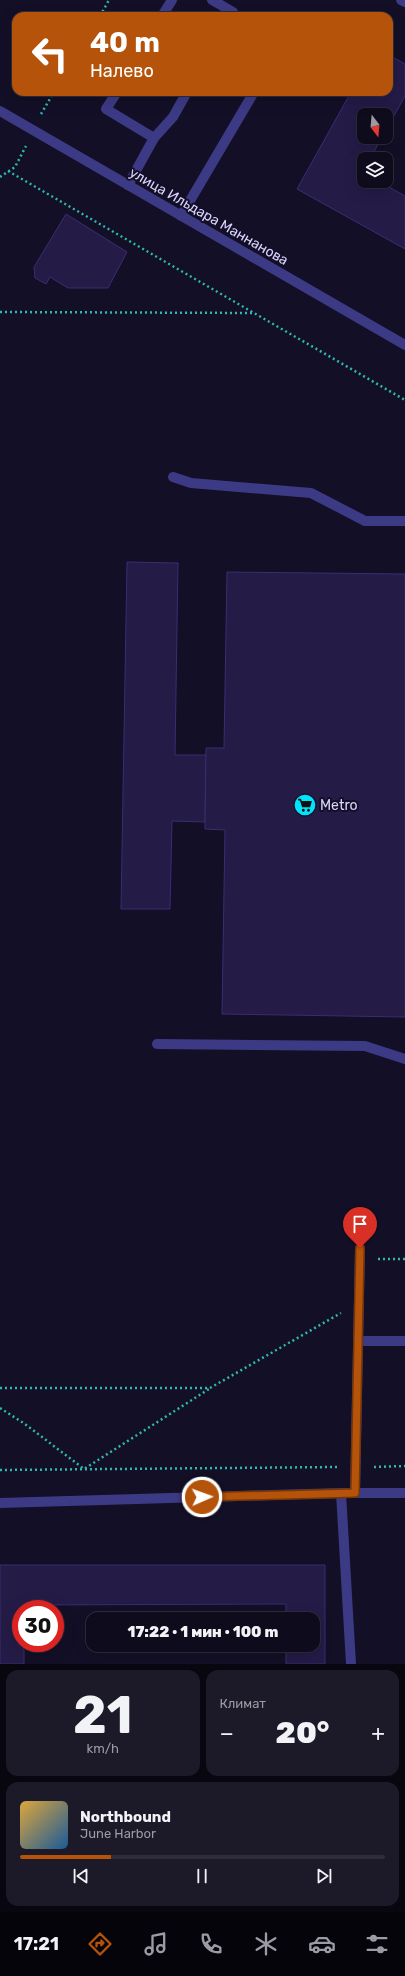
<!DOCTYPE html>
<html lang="ru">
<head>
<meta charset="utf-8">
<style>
  :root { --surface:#0e0b1c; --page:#1c1929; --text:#f1f3f6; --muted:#9b9ba3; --line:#2e2b3b; --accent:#b45309 }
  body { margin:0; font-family:Rubik,sans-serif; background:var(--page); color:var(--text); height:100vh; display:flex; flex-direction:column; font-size:15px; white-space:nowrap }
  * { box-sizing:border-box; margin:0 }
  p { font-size:13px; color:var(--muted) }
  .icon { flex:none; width:22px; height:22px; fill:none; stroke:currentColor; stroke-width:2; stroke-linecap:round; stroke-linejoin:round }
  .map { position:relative; height:1664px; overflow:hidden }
  .drawer { display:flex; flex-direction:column; gap:6px; padding:6px; background:#08060f; flex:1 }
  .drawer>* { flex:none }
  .top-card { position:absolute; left:12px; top:12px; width:381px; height:84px; border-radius:12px; box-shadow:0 4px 16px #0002,0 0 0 1px var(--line); background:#b45309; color:#fff; overflow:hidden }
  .needle { width:26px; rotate:164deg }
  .tools { position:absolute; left:357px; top:108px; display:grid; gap:8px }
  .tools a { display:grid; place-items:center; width:36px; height:36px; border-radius:8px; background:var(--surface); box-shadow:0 4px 16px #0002,0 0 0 1px var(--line); font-size:20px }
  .speed { position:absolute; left:12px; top:1600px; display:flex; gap:8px; font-size:20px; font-weight:700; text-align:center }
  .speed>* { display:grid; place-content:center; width:52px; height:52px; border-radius:50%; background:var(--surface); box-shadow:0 4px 16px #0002,0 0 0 1px var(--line); line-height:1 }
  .speed .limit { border:6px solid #d22; background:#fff; color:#111 }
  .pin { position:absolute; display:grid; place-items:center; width:34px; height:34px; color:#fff; margin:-41px -17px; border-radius:50% 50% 50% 0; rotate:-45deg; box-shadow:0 0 4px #0007 }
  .pin .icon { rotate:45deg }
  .me { position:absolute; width:44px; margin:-22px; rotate:88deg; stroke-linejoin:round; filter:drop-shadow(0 0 3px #0008) }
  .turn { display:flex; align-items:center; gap:14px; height:84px; padding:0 12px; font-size:18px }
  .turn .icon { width:52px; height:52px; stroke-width:2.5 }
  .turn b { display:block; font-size:28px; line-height:34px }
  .big { font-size:30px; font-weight:800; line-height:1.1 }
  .drawer .card { flex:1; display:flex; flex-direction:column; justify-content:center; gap:6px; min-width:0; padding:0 14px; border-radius:12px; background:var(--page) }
  .drawer .dial { align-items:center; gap:0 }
  .dial b { font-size:52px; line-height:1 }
  .song { display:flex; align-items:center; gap:12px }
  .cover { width:48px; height:48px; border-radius:6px; background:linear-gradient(135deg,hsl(40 70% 55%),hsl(210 70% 35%)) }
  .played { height:4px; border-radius:2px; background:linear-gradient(90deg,var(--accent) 25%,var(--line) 25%) }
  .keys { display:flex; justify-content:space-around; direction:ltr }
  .heat { display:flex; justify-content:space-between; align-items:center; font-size:22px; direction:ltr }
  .drawer .tiles { flex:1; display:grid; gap:6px; grid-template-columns:1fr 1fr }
  .card:last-child { grid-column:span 2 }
  .trip { position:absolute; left:86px; top:1612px; width:234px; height:40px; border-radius:12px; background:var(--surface); box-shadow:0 4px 16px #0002,0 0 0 1px var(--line); font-weight:800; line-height:40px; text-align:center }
  .tab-bar { display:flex; height:64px; justify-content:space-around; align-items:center; background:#06040b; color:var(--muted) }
  .tab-bar .icon { width:28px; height:28px }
  .tab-bar .on { color:var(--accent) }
  .tab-bar b { font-size:18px; color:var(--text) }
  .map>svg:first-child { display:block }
  .building { fill:#241b47; stroke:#3b2d73 }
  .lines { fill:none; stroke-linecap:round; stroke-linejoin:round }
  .path { stroke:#2fb8b0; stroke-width:2.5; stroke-dasharray:2 3; stroke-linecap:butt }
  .minor { stroke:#3d3a85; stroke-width:10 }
  .route-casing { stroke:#753606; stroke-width:10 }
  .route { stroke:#b45309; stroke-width:7 }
  .labels { text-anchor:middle; stroke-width:4; stroke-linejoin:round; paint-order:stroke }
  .street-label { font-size:14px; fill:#d9d4ff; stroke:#130f26 }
  .poi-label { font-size:14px; fill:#d9d4ff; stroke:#130f26; text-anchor:start }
</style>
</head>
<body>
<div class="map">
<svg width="405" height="1664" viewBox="0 0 405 1664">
  <rect width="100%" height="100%" fill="#130f26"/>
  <g class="building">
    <path d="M389,55L405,64V96L386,130V115H364V137H382L370,159H364V169L362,172L364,173V181H378L405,196V249L297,189L351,92H389Z"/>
    <path d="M66,214L127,252L108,288H68L50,277L46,284L35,278L34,267Z"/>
    <path d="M127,562L178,563L175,755H206L205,822L172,821L170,909H121Z"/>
    <path d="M227,572L405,574V1017L222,1014L225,830L205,829V822L206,748H224Z"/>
    <path d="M0,1565H325V1664H286V1645H313V1619H286V1604L24,1605V1609H21V1643H24V1664H0Z"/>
  </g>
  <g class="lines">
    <g class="path">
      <path d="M100,16L109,0"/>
      <path d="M41,114L54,92"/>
      <path d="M8,171L254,313"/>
      <path d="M0,177L15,167L26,146"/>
      <path d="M0,312L254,313L405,400"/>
      <path d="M378,1259H405"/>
      <path d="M0,1388H210L341,1313"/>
      <path d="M0,1408L25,1424L84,1469L209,1389"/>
      <path d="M374,1467L405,1466"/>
      <path d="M0,1470L339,1467"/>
    </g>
    <g class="minor">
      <path d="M212,0L233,12"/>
      <path d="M401,0L405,2"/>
      <path d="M162,16L172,0"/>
      <path d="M117,92L106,109L154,138"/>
      <path d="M0,111L405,345"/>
      <path d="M128,185L154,138L173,117L187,92"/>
      <path d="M181,216L254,92"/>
      <path d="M173,477L191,483L311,493L365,521H405"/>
      <path d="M157,1044L365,1046L405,1059"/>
      <path d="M358,1341H405"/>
      <path d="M341,1493L351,1664"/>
      <path d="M355,1493L360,1248"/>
      <path d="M0,1503L341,1493H405"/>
    </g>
  </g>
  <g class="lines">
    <g class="route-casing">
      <path id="route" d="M202,1497L355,1493L360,1248"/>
    </g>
    <use href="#route" class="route"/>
  </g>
  <defs>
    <g id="supermarket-disc" transform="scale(1.15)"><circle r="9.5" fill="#00e5ff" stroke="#130f26"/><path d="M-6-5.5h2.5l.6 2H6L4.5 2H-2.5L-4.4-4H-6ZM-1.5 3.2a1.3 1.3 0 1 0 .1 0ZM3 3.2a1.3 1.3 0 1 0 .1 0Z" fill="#111"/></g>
  </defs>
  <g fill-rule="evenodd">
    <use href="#supermarket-disc" x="305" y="805"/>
  </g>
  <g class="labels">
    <g class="street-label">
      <text transform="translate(209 216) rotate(30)" y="5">улица Ильдара Маннанова</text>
    </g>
    <g class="poi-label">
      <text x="320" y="810">Metro</text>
    </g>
  </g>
</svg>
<div class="tools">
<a><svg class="needle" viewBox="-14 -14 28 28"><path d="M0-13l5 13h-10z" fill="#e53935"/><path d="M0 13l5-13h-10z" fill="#9b9ba3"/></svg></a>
<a><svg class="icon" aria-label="layers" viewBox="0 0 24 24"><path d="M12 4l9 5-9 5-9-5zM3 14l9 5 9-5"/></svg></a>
</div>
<div class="speed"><div class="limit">30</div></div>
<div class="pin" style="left:360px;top:1248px;background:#d93025"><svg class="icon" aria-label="arrive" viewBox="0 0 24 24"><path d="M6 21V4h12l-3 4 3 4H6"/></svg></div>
<svg class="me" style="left:202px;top:1497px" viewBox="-20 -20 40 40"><circle r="17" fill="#b45309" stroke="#fff" stroke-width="3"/><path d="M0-11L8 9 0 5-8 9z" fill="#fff"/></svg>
<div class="trip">17:22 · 1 мин · 100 m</div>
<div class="top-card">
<div class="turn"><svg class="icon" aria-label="left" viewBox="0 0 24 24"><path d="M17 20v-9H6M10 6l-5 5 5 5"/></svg><div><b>40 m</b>Налево</div></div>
</div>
</div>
<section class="drawer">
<div class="tiles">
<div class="card dial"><b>21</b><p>km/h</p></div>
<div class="card"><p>Климат</p>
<div class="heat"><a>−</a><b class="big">20°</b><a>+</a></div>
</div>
<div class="card">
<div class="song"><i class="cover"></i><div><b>Northbound</b><p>June Harbor</p></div></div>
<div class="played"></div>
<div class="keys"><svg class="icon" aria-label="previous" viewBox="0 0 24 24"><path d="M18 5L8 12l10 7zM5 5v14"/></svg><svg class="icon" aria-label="pause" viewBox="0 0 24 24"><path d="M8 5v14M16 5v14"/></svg><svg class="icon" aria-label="next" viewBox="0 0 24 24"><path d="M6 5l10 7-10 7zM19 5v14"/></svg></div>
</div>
</div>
</section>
<nav class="tab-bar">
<b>17:21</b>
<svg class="icon on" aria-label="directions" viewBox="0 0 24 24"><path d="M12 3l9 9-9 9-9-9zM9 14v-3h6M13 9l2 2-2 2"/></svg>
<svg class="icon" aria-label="music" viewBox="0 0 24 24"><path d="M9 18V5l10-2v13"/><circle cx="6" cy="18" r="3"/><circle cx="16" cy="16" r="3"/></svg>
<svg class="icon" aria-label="phone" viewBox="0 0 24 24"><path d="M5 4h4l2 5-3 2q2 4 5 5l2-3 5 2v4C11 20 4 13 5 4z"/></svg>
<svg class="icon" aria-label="climate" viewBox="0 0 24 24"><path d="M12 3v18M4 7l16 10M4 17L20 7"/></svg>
<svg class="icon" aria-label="car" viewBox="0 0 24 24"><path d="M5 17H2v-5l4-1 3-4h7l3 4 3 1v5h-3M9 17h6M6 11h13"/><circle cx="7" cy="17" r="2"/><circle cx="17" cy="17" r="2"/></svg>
<svg class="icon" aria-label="filters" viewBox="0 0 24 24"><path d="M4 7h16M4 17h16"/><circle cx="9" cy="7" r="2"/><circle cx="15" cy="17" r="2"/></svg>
</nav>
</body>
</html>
